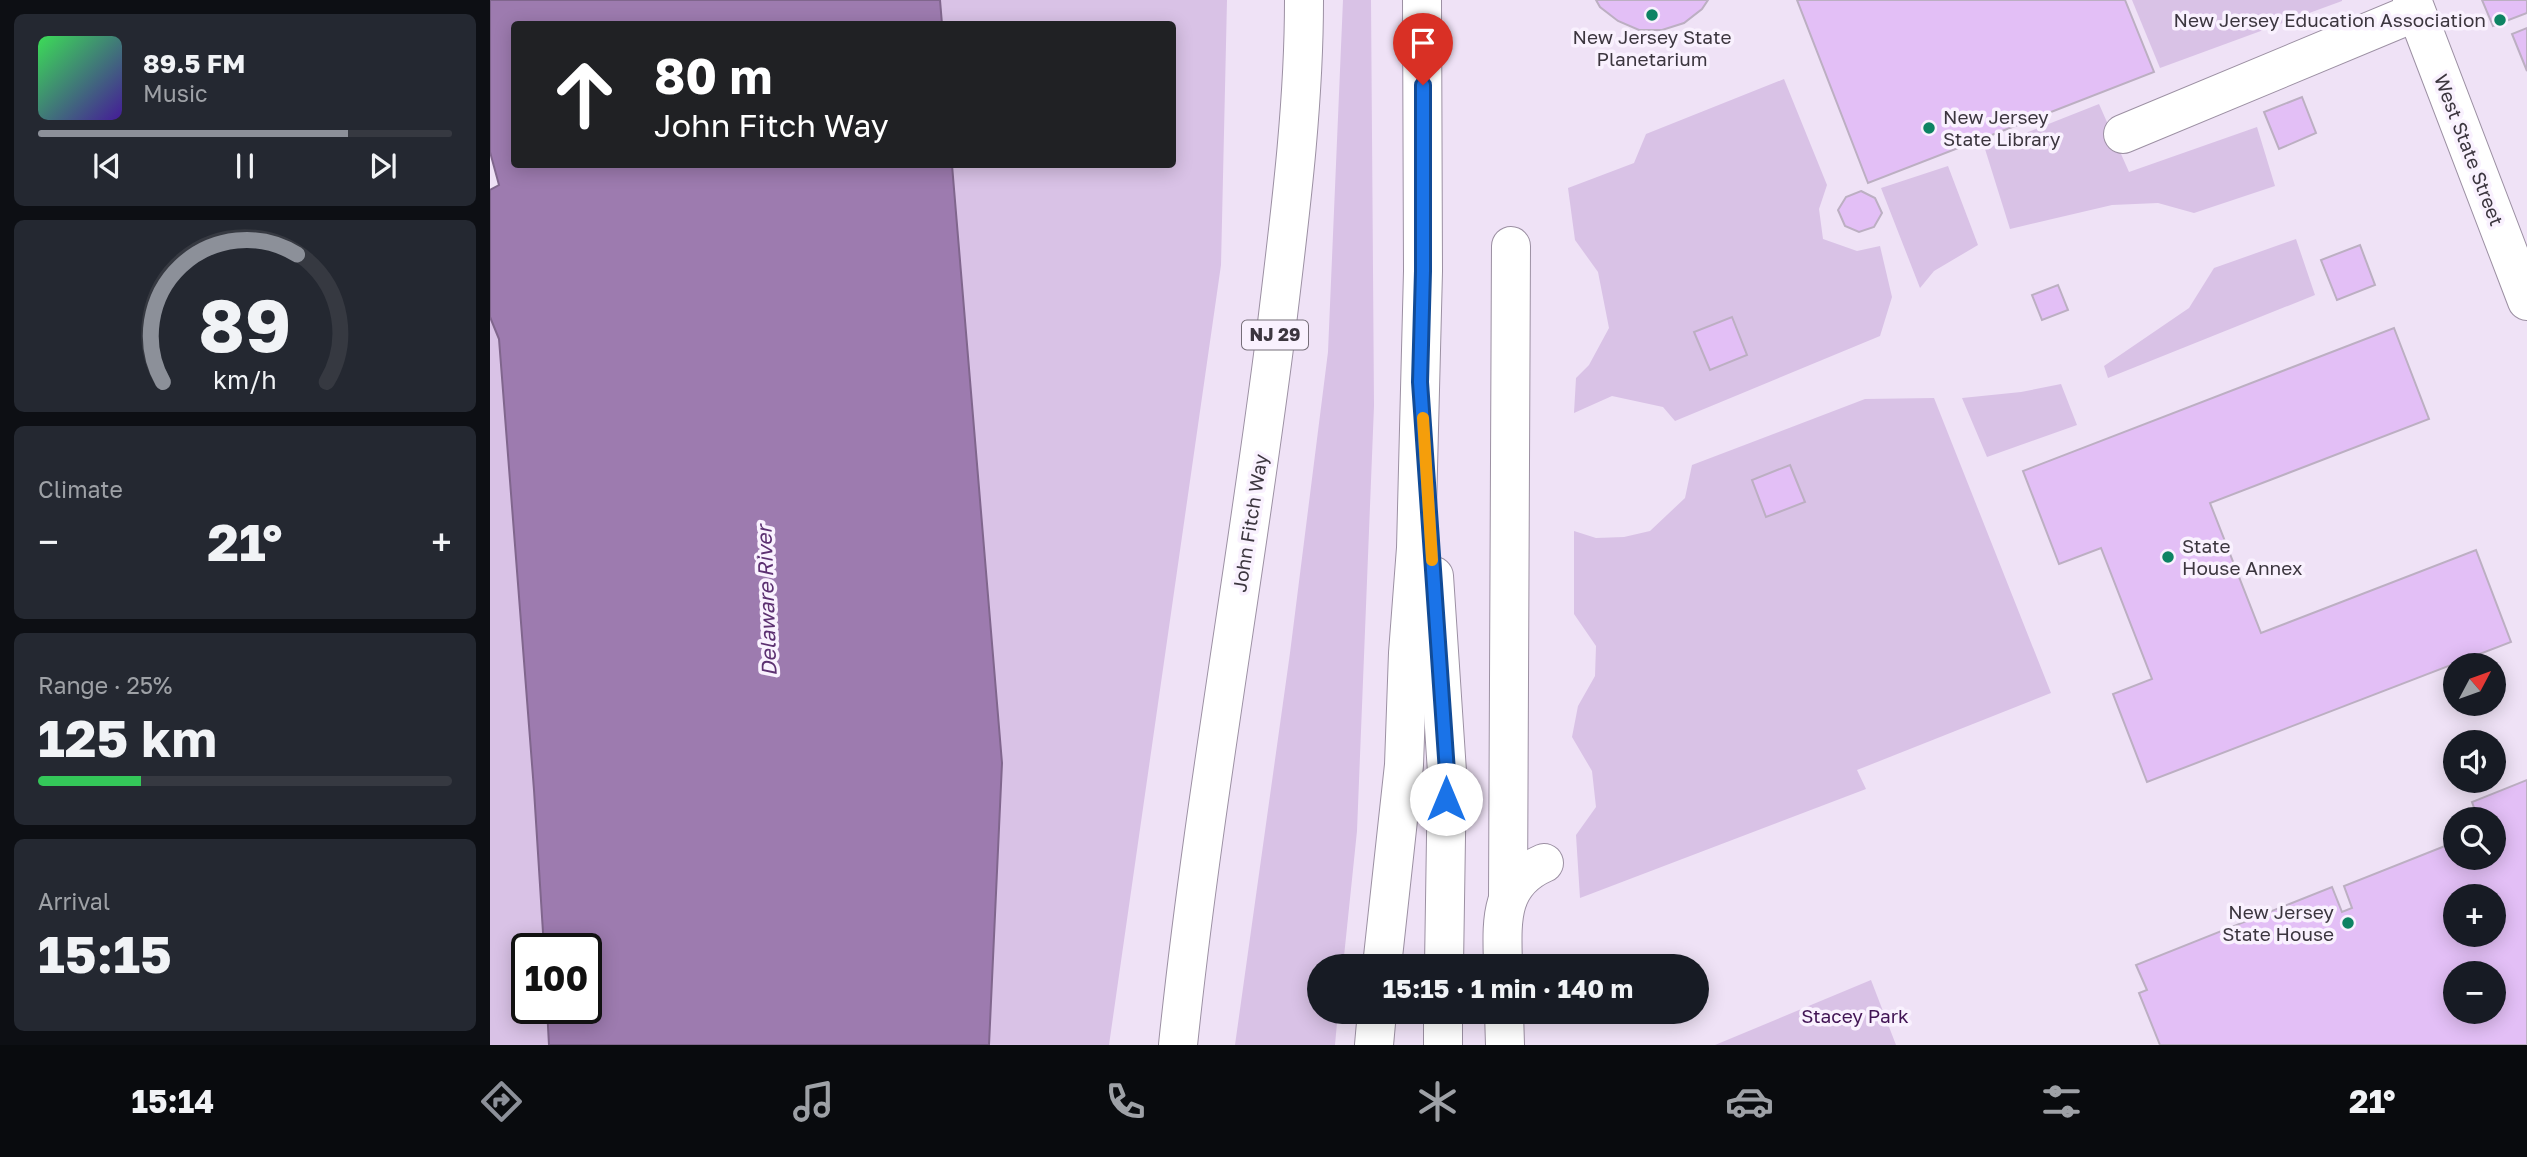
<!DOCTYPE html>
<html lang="en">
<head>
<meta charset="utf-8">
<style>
  :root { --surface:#171b24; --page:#242831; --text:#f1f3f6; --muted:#9ea1a6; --line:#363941; --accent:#8c9099 }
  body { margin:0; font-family:"Golos Text",sans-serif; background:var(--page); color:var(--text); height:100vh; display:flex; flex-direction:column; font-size:26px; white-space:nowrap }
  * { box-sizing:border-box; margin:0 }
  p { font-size:23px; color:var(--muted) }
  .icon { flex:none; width:38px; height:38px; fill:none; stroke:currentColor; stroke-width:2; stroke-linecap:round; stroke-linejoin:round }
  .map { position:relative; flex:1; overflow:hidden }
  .panel { display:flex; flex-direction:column; gap:14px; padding:14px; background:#0d0f14; width:490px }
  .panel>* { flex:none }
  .banner { position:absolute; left:21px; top:21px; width:665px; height:147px; border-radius:7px; box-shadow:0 4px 18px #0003; background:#202124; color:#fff; overflow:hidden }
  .needle { width:46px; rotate:49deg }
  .controls { position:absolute; left:1953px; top:653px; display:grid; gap:14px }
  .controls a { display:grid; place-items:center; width:63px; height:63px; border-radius:50%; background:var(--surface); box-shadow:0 4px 18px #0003; font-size:35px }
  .speed { position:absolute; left:21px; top:933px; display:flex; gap:14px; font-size:35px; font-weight:700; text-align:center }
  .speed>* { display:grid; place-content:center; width:91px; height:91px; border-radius:50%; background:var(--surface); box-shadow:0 4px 18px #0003; line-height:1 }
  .speed .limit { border:4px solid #111; border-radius:10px; background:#fff; color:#111 }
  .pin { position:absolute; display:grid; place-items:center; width:60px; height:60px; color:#fff; margin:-72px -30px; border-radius:50% 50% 50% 0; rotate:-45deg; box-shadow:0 0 7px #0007 }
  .pin .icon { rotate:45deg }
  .me { position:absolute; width:77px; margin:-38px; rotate:0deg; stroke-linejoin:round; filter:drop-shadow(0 0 5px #0008) }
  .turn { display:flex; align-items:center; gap:24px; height:147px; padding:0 28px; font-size:32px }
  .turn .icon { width:91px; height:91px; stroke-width:2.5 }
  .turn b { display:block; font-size:49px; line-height:60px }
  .big { font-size:52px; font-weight:700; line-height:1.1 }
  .panel .tile { flex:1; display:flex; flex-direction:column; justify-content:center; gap:10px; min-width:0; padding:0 24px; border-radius:10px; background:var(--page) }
  .panel .dial { align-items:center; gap:0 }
  .dial svg { height:182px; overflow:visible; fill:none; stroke:var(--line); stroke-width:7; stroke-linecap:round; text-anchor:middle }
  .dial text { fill:var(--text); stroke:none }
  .song { display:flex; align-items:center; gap:21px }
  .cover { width:84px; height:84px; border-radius:10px; background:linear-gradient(135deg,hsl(130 70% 55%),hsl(260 70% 35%)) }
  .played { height:7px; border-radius:4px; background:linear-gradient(90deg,var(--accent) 75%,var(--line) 75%) }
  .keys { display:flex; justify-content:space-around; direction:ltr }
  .heat { display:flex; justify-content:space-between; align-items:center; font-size:38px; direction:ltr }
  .charge { height:10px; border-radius:5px; background:linear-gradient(90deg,#34c759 25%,var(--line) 0) }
  .trip { position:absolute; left:817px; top:954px; width:402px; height:70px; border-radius:35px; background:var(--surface); box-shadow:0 4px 18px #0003; font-weight:700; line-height:70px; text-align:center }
  .menu { display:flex; height:112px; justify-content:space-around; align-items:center; background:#090b0e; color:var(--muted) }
  .menu .icon { width:49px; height:49px }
  .menu .selected { color:var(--accent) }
  .menu b { font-size:32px; color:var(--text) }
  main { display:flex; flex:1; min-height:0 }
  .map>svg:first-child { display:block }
  .green { fill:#d9c2e6 }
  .water { fill:#9d7baf; stroke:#80668d; stroke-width:2 }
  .building { fill:#e3bff6; stroke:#bcafc2; stroke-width:2; fill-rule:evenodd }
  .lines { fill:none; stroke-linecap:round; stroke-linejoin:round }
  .minor-casing { stroke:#9c90a3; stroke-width:40 }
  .highway-casing { stroke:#9c90a3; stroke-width:40 }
  .minor { stroke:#fff; stroke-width:38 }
  .highway { stroke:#fff; stroke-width:38 }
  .route-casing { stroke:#114b97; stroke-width:18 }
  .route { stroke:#1a73e8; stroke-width:12 }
  .slow { stroke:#f59e0b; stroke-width:12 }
  .poi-dot { fill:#0d8363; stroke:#f9f1fe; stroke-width:2.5 }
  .labels { text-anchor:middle; stroke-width:7; stroke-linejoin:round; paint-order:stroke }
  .shield { fill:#f9f1fe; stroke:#756e78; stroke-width:2 }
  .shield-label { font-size:18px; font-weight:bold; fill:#3c363f }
  .poi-label { font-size:19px; fill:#3c363f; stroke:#f9f1fe; text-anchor:end }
  .street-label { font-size:19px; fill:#3c363f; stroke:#f9f1fe }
  .park-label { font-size:19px; fill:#411454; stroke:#f9f1fe }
  .water-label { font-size:21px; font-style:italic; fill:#5c3071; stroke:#f9f1fe }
</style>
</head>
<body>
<main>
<section class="panel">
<div class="tile">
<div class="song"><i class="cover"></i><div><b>89.5 FM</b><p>Music</p></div></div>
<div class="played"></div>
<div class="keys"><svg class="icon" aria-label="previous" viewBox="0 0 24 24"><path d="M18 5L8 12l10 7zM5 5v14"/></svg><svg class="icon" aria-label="pause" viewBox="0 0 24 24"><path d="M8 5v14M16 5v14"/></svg><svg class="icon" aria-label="next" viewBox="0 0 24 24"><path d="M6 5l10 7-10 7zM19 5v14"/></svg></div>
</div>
<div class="tile dial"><svg viewBox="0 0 100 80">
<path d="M14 69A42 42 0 1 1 86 69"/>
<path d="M14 69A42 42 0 0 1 73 13" stroke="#8c9099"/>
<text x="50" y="56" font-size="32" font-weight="700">89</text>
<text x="50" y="72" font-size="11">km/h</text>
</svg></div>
<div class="tile"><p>Climate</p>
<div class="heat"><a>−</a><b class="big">21°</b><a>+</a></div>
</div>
<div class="tile"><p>Range · 25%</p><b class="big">125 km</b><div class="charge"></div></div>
<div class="tile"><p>Arrival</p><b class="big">15:15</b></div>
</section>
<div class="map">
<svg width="2037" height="1045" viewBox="0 0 2037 1045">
  <rect width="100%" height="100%" fill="#efe2f6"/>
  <g class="green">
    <path d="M450,0H737L731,265L619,1045H499L512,763L462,165L682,164V24H452Z"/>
    <path d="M853,0H881L884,406L867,831L853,966H830V1012H848L845,1045H745L800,653L838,352Z"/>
    <path d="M1642,0H1852V1L1670,68Z"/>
    <path d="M1294,79L1337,185L1329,209L1333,239L1367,251L1390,246L1402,297L1390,336L1185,421L1173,407L1122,396L1084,413L1086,378L1099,365L1119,328L1108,272L1085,240L1078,188L1144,163L1156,134Z"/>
    <path d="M1609,104L1639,172L1767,127L1785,186L1704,213L1668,203L1622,205L1520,229L1495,149Z"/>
    <path d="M1458,166L1488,245L1444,271L1430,288L1391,188Z"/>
    <path d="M1806,239L1825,295L1618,378L1614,366L1699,308L1724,268Z"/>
    <path d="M0,317L9,339L44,790L54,948H37V1008H57L59,1045H0Z"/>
    <path d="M1571,384L1587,425L1497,457L1472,398L1531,392Z"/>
    <path d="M1444,398L1561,693L1367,770L1376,789L1090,898L1086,835L1106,807L1102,771L1082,737L1088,706L1105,676L1106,646L1084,614V531L1106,538L1134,537L1160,531L1195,498L1202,465L1375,399Z"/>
    <path d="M1381,980L1406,1045H1225Z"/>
  </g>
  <path class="water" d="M0,0H450L452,24H24V164L462,165L512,763L499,1045H59L57,1008H96V948H54L44,790L9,339L0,317V190L9,185L0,152Z"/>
  <g class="building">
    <path d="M1106,0H1218L1212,9L1194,23L1172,30H1149L1128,21L1110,7Z"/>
    <path d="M1307,0H1635L1664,72L1378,183Z"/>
    <path d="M1992,0H2037V13L2003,26Z"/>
    <path d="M2037,28V71L2022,34Z"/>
    <path d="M1812,97L1826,133L1789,149L1774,112Z"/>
    <path d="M1371,191L1385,198L1392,213L1384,227L1369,232L1355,226L1348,210L1356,197Z"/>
    <path d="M1870,245L1885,285L1847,300L1831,260Z"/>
    <path d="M1568,285L1578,310L1552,320L1542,295Z"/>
    <path d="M1242,317L1257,355L1220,370L1204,332Z"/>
    <path d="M1904,328L1939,419L1720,503L1771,633L1986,550L2021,642L1657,782L1623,694L1662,679L1611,548L1569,564L1533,471Z"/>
    <path d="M1300,465L1315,502L1276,517L1262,480Z"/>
    <path d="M2037,780V1045H1670L1649,993L1657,990L1646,965L1842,887L1852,912L1862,908L1854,886L1965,842V858H2004V819H1988L1982,802ZM1965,896H2004V934H1965ZM1965,973H2004V1012H1965Z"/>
  </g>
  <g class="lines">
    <g class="minor-casing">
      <g id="minor">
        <path d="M1922,0L2037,301"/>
        <path d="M1633,134L1926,12"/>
        <path d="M1018,898L1021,246"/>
        <path d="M1013,966C1012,923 1008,883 1054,863"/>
        <path d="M1014,1012L1015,1045"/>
      </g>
    </g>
    <g class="highway-casing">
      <g id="highway">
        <path d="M944,576L957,772L954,966"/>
        <path d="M892,966L914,765L918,653L926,548L933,271L932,0"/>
        <path d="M688,1045C713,806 756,570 786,332C799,222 814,111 814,0"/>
        <path d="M884,1045L887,1012"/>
        <path d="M953,1045V1012"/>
      </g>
    </g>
    <use href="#minor" class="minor"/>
    <use href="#highway" class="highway"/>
  </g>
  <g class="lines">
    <g class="route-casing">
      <path id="route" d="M933,85V271L930,382L957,772L956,799"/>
    </g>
    <use href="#route" class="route"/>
    <path class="slow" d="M933,418L942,560"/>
  </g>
  <g class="poi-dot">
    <circle cx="1162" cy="15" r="7"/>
    <circle cx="2010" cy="20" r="7"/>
    <circle cx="1439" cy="128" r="7"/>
    <circle cx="1678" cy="557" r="7"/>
    <circle cx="1858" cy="923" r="7"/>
  </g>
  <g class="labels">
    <rect class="shield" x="752" y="320.5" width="66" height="29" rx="5"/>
    <g class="shield-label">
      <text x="785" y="341">NJ 29</text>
    </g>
    <g class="poi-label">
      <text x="1996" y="27">New Jersey Education Association</text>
      <text x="1162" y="44" text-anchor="middle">New Jersey State<tspan x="1162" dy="22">Planetarium</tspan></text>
      <text x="1453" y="124" text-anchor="start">New Jersey<tspan x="1453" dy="22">State Library</tspan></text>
      <text x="1692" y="553" text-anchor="start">State<tspan x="1692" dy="22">House Annex</tspan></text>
      <text x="1844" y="919">New Jersey<tspan x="1844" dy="22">State House</tspan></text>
    </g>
    <g class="street-label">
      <text transform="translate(1979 150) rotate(69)" y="7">West State Street</text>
      <text transform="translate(760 523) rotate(-81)" y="7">John Fitch Way</text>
    </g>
    <g class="park-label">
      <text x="1365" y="1023">Stacey Park</text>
    </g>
    <g class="water-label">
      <text transform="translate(277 601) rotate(-92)" y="7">Delaware River</text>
    </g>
  </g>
</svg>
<div class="controls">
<a><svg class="needle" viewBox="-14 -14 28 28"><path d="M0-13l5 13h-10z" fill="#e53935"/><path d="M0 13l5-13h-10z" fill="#9ea1a6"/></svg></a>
<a><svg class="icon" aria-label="sound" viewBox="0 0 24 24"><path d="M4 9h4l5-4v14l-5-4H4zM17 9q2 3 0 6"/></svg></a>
<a><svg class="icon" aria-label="search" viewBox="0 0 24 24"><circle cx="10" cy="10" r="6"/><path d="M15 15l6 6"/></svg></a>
<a>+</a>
<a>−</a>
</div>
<div class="speed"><div class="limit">100</div></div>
<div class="pin" style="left:933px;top:85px;background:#d93025"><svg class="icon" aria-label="arrive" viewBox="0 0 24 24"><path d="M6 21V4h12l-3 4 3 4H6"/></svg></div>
<svg class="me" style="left:956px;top:799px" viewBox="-20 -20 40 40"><circle r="19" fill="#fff"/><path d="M0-13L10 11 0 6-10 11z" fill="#1a73e8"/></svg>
<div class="trip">15:15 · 1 min · 140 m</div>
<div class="banner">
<div class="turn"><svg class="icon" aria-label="ahead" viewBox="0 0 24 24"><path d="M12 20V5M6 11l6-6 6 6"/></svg><div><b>80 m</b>John Fitch Way</div></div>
</div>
</div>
</main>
<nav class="menu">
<b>15:14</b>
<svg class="icon selected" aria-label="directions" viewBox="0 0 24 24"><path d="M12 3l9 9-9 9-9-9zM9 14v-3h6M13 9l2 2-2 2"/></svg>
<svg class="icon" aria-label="music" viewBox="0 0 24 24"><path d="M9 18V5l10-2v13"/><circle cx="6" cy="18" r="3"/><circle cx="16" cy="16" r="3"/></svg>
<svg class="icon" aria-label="phone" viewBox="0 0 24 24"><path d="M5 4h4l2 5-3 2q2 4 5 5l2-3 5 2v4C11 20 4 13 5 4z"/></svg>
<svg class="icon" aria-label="climate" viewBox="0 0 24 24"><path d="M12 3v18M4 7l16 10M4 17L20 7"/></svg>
<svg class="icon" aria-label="car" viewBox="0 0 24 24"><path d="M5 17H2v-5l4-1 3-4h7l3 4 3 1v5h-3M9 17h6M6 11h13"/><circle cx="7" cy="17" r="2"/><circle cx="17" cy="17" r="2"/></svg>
<svg class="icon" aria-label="filters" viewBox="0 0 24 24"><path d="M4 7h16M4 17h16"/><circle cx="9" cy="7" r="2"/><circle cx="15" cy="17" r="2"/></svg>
<b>21°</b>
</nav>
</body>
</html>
